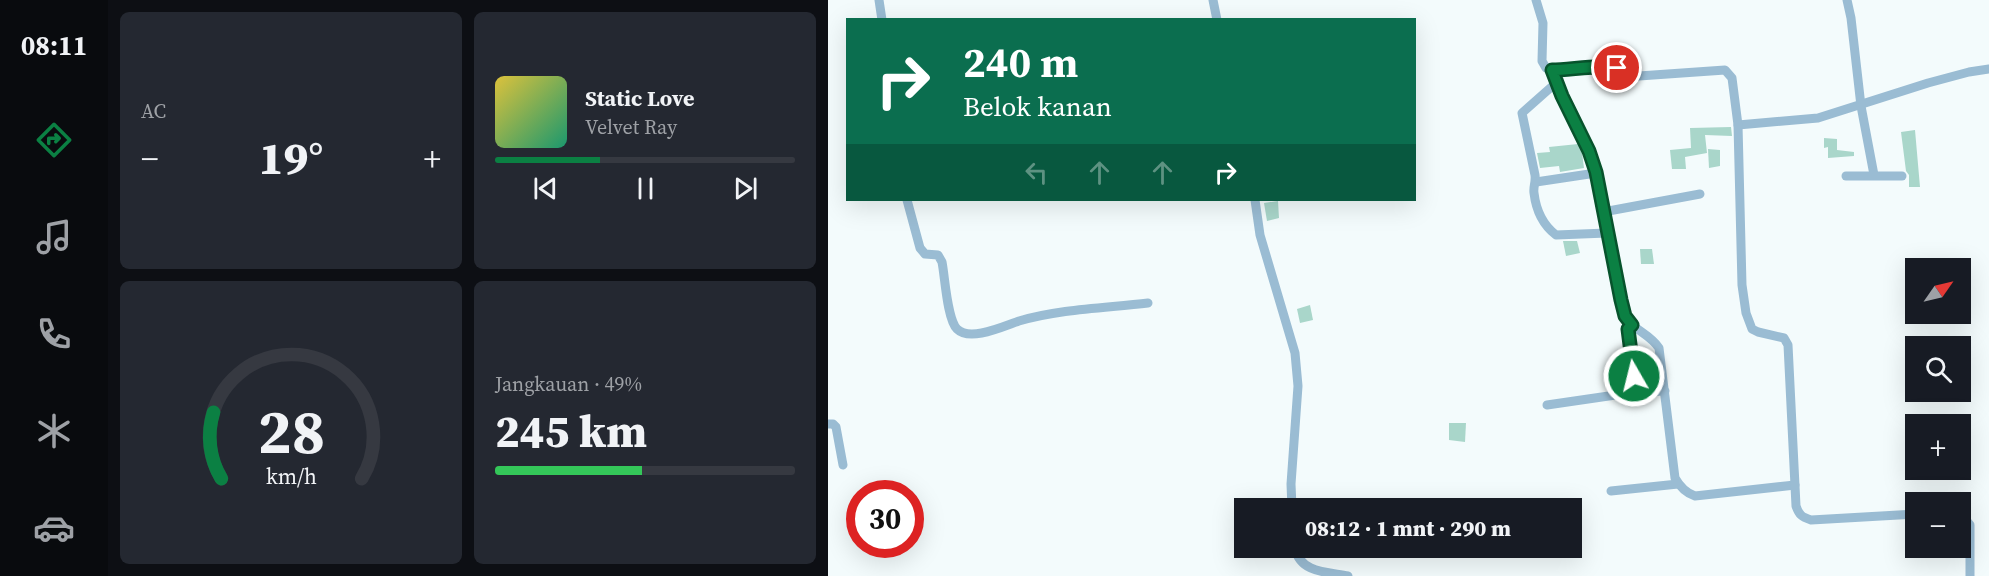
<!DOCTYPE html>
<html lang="id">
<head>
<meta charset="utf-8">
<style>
  :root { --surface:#171b24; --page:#242831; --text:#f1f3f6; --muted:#9ea1a6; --line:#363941; --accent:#0b8043 }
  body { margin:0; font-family:"Source Serif 4",serif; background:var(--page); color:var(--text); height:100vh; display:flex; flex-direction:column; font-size:22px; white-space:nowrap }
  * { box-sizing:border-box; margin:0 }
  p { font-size:20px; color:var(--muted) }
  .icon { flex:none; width:33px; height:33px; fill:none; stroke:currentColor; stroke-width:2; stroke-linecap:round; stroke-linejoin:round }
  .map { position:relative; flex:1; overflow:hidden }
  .panel { display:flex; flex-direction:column; gap:12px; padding:12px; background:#0d0f14; width:720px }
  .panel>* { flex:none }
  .hud { position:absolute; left:18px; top:18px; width:570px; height:183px; border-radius:0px; box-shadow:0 6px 24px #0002; background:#0b6e4f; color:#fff; overflow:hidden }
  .needle { width:39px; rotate:56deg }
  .buttons { position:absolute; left:1077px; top:258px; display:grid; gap:12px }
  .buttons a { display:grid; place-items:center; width:66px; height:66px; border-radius:0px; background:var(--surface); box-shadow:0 6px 24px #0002; font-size:30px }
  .speed { position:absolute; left:18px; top:480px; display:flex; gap:12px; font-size:30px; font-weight:700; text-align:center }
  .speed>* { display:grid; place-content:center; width:78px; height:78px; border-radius:50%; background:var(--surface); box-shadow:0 6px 24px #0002; line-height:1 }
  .speed .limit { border:9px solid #d22; background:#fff; color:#111 }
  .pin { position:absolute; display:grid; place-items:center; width:51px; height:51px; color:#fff; margin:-26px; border:3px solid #fff; border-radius:50%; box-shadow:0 2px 6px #0007 }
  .me { position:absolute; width:66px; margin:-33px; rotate:352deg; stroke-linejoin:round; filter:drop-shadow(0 0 4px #0008) }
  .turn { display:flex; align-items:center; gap:21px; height:126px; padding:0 18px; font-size:27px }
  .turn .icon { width:78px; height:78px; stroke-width:2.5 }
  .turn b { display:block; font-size:42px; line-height:51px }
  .lanes { display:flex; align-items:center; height:57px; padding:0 18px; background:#0003; justify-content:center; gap:30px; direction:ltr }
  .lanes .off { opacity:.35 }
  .big { font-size:45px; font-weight:800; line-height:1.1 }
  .panel .tile { flex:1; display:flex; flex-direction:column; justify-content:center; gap:9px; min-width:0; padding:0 21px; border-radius:9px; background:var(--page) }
  .panel .dial { align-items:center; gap:0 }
  .dial svg { height:156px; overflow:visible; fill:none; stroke:var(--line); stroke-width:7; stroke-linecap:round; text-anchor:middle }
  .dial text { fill:var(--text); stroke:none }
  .song { display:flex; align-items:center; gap:18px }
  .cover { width:72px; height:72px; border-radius:9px; background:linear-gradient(135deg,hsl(50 70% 55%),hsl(160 70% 35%)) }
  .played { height:6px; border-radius:3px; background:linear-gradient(90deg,var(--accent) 35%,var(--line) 35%) }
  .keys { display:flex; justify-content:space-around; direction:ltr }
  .heat { display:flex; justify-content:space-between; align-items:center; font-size:33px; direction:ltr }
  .charge { height:9px; border-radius:4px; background:linear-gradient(90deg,#34c759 49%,var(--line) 0) }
  .panel .tiles { flex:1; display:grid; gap:12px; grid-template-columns:repeat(2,1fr) }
  .trip { position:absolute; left:406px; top:498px; width:348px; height:60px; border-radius:0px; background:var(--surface); box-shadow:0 6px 24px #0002; font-weight:800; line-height:60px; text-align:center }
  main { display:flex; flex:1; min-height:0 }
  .menu { display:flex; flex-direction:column; width:108px; justify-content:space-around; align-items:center; background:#090b0e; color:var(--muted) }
  .menu .icon { width:42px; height:42px }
  .menu .active { color:var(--accent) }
  .menu b { font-size:27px; color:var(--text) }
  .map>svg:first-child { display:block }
  .building { fill:#a9d6ca }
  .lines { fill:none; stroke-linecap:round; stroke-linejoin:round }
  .street { stroke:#9abcd3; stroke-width:9 }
  .route-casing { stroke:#07532c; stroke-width:15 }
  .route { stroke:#0b8043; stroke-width:10 }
</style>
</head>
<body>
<main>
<nav class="menu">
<b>08:11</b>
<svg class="icon active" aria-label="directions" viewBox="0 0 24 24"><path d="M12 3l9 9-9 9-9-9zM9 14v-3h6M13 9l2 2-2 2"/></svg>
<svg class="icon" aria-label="music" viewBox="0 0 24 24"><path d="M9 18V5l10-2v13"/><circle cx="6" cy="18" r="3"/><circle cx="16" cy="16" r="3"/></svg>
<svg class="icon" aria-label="phone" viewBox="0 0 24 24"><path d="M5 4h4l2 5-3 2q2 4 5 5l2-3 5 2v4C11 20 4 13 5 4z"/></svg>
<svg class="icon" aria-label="climate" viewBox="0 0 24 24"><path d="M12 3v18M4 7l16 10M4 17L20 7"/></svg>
<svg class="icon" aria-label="car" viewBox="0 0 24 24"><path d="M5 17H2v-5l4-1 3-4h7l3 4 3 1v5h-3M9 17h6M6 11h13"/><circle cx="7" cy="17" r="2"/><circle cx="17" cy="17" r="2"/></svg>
</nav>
<section class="panel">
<div class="tiles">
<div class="tile"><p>AC</p>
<div class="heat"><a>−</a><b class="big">19°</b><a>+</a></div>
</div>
<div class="tile">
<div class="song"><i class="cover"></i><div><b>Static Love</b><p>Velvet Ray</p></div></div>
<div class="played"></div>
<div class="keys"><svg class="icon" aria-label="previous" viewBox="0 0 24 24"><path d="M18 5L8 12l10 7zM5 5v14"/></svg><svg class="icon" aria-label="pause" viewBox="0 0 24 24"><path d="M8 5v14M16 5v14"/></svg><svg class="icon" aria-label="next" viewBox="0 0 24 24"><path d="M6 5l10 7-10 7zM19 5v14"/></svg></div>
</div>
<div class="tile dial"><svg viewBox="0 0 100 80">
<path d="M14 69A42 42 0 1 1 86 69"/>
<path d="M14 69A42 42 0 0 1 10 35" stroke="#0b8043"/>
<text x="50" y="56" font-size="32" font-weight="700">28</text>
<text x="50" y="72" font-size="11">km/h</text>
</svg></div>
<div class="tile"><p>Jangkauan · 49%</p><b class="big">245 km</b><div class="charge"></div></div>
</div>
</section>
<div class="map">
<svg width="1161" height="576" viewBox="0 0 1161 576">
  <rect width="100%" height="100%" fill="#f3fbfc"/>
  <g class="building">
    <path d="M903,127L904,136L877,135L879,153L857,157L858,169H844L842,150L863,148L862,128Z"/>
    <path d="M1087,130L1092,187H1081V175L1078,171L1073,132Z"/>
    <path d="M996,138L1009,139V150L1026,152V156L1000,158V147L996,148Z"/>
    <path d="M750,144L754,153L756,168L732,172L731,166L712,168L709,153L722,152L721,147Z"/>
    <path d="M880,149L892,150V166L881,168Z"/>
    <path d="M450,201L451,218L439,221L436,203Z"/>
    <path d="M735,241H749L752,253L738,256Z"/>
    <path d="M812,249H824L826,264H813Z"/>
    <path d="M482,305L485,320L472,323L469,309Z"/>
    <path d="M621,423H638L637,442L621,440Z"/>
  </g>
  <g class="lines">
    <g class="street">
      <path d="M51,0L54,20"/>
      <path d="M385,0L389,20"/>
      <path d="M708,0L715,23L714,61L718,68C737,74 760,67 780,66C790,65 801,73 811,76L897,70L904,78L910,125L990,118L1100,83L1141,72L1161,69"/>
      <path d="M1019,0L1023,18L1033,106L1046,175"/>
      <path d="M724,70L734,96L761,151L768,173L781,244L797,316C806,331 821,333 831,348L847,478C852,487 858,493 867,496L967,485"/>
      <path d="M729,82L694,113L707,175C708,182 705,187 706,193C708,210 715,225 728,235L779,233"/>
      <path d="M910,125L914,285L918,313L924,329L930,332L956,338L960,345L968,506C971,515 974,517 983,520L1088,514"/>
      <path d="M1018,176H1074"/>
      <path d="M708,182L768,173"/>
      <path d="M79,200L92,248L97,254L110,255L114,262C117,277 119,319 129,329C142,342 176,326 191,321C232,309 277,308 320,303"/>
      <path d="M427,200L432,235L467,353L470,386L463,484L464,508"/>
      <path d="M775,212L872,194"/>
      <path d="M804,325L800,329L808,392L837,391"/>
      <path d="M719,405L808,392"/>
      <path d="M0,424H5L8,427L15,465"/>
      <path d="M783,491L850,484"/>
      <path d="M1132,513L1142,525V576"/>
      <path d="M467,548C472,573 499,572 520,576"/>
    </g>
  </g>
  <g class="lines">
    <g class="route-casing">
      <path id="route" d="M789,68C776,64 741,70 724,70L734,96L761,151L768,172L793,300L797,316L804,325L800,329L806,376"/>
    </g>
    <use href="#route" class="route"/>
  </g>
</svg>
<div class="buttons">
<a><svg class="needle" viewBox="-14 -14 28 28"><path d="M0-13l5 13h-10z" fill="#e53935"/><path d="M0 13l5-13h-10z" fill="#9ea1a6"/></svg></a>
<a><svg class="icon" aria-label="search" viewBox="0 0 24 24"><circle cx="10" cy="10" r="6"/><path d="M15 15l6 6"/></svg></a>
<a>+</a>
<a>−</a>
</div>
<div class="speed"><div class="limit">30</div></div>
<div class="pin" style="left:789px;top:68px;background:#d93025"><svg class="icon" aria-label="arrive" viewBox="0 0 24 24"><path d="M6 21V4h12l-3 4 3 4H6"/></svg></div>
<svg class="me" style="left:806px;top:376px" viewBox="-20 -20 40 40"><circle r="17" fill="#0b8043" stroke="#fff" stroke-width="3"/><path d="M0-11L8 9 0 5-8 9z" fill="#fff"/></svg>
<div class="trip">08:12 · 1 mnt · 290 m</div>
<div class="hud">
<div class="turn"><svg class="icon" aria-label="right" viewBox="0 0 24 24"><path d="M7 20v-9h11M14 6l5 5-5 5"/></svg><div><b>240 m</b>Belok kanan</div></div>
<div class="lanes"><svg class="icon off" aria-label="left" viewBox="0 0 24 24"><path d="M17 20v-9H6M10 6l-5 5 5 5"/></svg><svg class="icon off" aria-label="ahead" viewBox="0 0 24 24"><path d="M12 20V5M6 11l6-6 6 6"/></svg><svg class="icon off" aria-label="ahead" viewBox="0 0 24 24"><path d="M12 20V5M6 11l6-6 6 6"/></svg><svg class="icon" aria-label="right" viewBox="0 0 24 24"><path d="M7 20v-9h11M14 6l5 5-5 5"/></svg></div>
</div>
</div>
</main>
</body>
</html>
